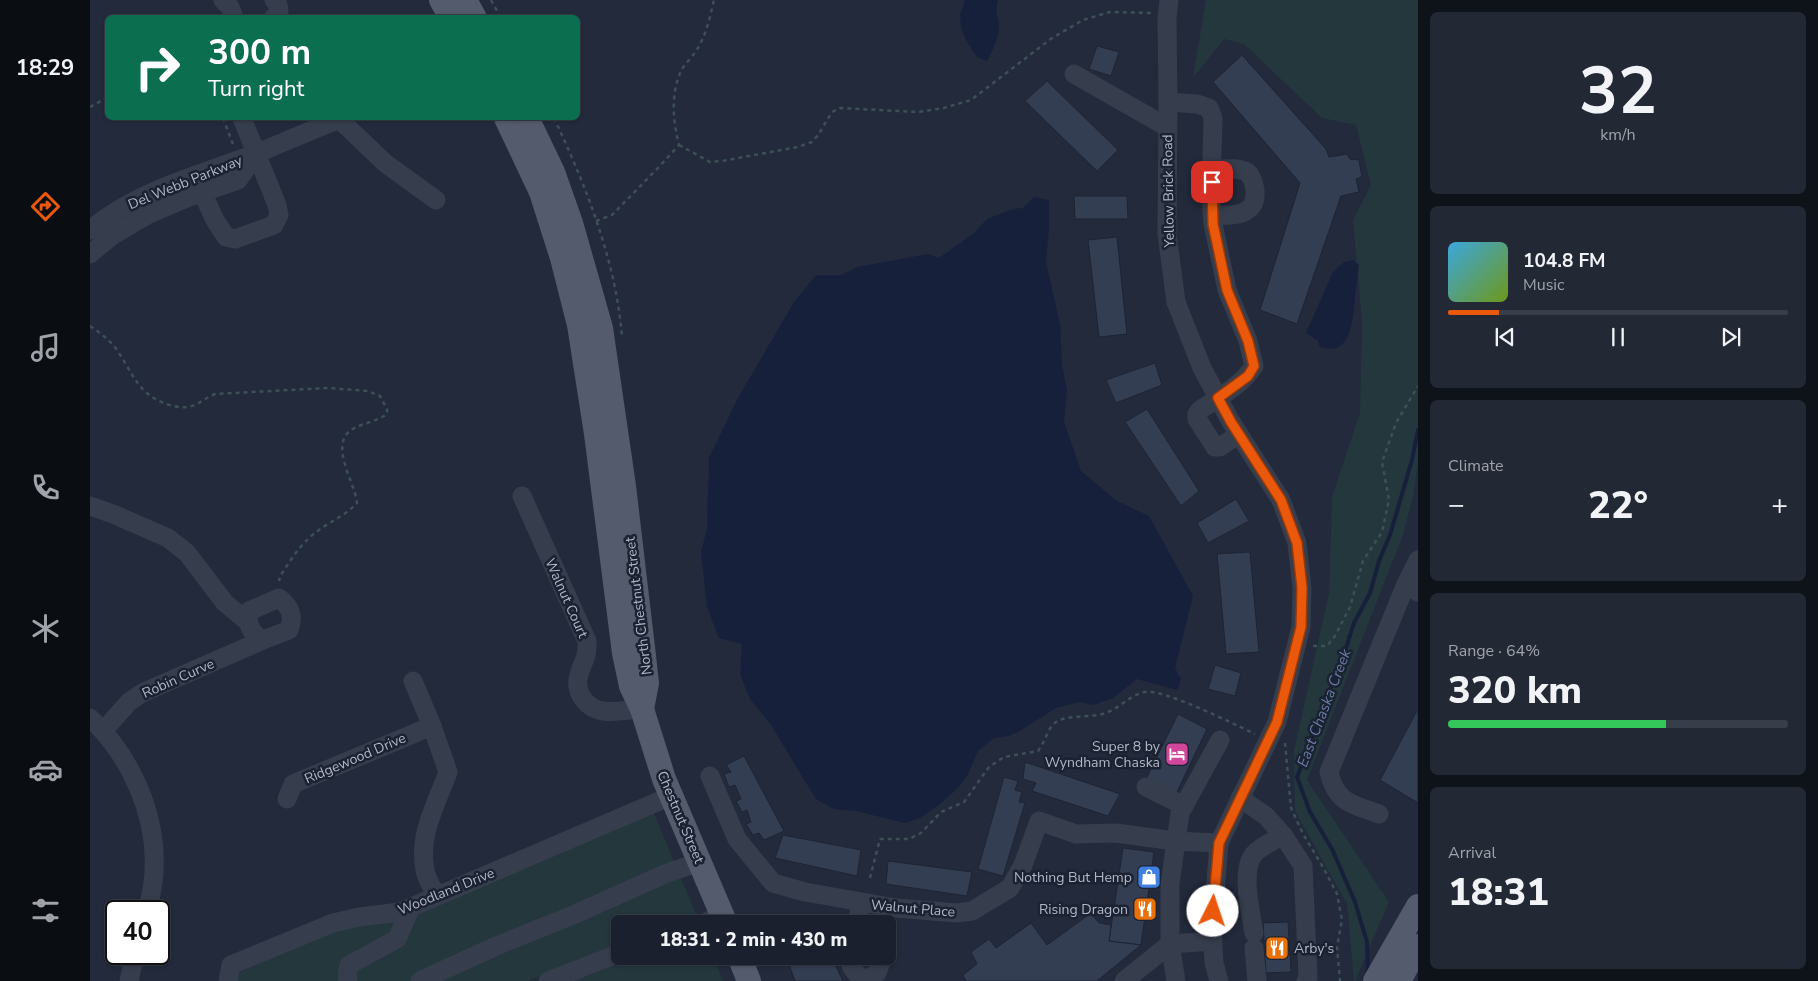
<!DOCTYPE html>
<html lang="en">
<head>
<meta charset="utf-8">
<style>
  :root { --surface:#1a202d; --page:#232835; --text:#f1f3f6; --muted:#9fa3aa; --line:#383e49; --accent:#ea580c }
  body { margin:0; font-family:"Nunito Sans",sans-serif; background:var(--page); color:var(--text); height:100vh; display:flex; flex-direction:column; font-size:19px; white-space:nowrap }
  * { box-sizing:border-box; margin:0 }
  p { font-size:16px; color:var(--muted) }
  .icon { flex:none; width:28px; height:28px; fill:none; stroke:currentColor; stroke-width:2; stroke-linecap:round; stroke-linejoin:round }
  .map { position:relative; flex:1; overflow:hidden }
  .drawer { display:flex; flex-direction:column; gap:12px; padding:12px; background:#0e1219; width:400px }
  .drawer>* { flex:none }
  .guide { position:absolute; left:15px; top:15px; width:475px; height:105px; border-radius:8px; box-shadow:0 1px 4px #0004,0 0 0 1px var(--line); background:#0b6e4f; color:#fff; overflow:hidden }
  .speed { position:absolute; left:15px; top:900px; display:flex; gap:10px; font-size:25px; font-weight:700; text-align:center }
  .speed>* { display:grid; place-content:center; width:65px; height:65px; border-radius:50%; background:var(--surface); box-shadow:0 1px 4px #0004,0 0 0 1px var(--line); line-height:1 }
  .speed .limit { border:2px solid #111; border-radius:8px; background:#fff; color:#111 }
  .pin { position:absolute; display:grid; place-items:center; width:42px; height:42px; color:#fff; margin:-21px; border-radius:10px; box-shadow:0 2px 8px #0006 }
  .me { position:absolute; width:55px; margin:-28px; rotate:4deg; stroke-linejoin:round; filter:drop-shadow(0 0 4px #0008) }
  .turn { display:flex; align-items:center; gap:18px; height:105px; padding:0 20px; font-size:22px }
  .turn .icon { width:65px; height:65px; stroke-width:2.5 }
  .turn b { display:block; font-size:35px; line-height:42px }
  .big { font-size:38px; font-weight:800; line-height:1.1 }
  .drawer .tile { flex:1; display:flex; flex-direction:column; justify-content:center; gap:8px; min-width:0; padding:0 18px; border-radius:8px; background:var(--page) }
  .drawer .dial { align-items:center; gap:0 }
  .dial b { font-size:65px; line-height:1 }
  .song { display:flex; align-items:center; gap:15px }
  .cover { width:60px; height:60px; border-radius:8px; background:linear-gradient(135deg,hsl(200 70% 55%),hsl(80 70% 35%)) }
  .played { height:5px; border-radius:2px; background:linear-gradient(90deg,var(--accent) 15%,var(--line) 15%) }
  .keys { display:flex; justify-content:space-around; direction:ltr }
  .heat { display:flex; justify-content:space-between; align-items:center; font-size:28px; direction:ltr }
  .charge { height:8px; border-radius:4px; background:linear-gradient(90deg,#34c759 64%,var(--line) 0) }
  .trip { position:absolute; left:521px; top:915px; width:285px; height:50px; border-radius:8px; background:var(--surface); box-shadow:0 1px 4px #0004,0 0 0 1px var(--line); font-weight:800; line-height:50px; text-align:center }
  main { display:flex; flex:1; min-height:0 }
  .tab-bar { display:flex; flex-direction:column; width:90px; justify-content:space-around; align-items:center; background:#0a0d12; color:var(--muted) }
  .tab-bar .icon { width:35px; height:35px }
  .tab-bar .active { color:var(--accent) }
  .tab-bar b { font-size:22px; color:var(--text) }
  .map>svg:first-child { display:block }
  .green { fill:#24373d }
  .water { fill:#16203a }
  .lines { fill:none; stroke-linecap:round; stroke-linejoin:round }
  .stream { stroke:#16203a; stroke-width:4 }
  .building { fill:#343e52; stroke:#1d2433 }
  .path { stroke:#3d5055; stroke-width:2.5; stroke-dasharray:4 4; stroke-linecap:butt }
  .minor { stroke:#363d4c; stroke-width:19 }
  .major { stroke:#545b6c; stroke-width:24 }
  .route-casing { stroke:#983908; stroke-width:12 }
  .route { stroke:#ea580c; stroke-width:9 }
  .labels { text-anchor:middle; stroke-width:5; stroke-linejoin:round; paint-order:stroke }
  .street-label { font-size:14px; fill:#b2b7c8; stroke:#1b2231 }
  .poi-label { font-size:14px; fill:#b2b7c8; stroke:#1b2231; text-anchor:end }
  .water-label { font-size:15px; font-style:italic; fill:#6a7da7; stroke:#1b2231 }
</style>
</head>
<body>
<main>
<nav class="tab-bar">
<b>18:29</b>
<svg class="icon active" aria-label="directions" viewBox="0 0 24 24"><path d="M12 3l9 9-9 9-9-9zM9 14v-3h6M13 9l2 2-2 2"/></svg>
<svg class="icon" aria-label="music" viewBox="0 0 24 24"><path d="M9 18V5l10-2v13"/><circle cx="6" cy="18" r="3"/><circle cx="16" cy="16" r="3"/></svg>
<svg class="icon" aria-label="phone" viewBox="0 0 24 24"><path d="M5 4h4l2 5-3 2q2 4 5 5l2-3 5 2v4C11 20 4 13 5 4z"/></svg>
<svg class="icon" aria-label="climate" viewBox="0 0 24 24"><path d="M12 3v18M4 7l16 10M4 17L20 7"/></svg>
<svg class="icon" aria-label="car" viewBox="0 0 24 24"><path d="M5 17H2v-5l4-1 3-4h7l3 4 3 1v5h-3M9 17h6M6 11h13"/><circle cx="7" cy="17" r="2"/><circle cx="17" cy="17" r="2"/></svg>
<svg class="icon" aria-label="filters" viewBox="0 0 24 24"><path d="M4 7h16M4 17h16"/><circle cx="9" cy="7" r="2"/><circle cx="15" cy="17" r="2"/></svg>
</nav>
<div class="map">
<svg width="1328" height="981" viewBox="0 0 1328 981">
  <rect width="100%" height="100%" fill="#222a3c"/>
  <g class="green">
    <path d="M1116,0H1328V464L1323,497L1313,535L1217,780L1299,902L1265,981H1264L1257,904L1205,811L1204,751L1239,593L1242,497L1270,413L1272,322L1263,220L1281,185L1266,125L1232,118L1154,44L1134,39L1103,78Z"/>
    <path d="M563,811L608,919L593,924H530V944L438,981H145L148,973L253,926Z"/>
    <path d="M551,956H623L633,981H483Z"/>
  </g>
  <g class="water">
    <path d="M875,0H908C905,14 907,11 909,23C910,37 903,49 897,61L887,57L877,42L871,28L870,15Z"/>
    <path d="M944,197L959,200V229L956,262L970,324L972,365L977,390L974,422L991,471L1027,501L1059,516L1103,596L1085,668L1091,679L1087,690L1047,679L1023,698L1003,705L990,702L966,708L928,732L919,736L904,738L888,751L878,774L869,787L850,804L830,818L815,823L766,811L744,809L726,799L681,725L660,699L650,674L652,644L629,638L617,607L611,552L617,529L619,458L648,398L704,302L726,275H752L767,267L838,254L849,258L884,233L897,219L923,209L933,208Z"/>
    <path d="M1263,260L1269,265C1268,273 1267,281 1266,289C1263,310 1265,361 1229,346L1228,341L1216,333L1243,272L1254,262Z"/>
  </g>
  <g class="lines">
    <path class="stream" d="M1278,976L1277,942L1265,902L1242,849L1220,812L1207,777L1256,648L1264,623L1280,593L1289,561L1300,535L1322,460L1328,430"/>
  </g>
  <g class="building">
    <path d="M1007,46L1029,52L1021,76L999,69Z"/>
    <path d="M1152,55L1236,149L1239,157L1257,154L1260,159L1269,160L1272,177L1266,179L1269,192L1251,196L1207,324L1170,310L1210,183L1123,82Z"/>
    <path d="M957,81L1028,150L1007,171L935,101Z"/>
    <path d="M984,196H1037L1038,219H985Z"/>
    <path d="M1027,237L1037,334L1009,337L998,240Z"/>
    <path d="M1065,363L1072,385L1026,403L1016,380Z"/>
    <path d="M1057,409L1109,491L1091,506L1035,422Z"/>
    <path d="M1146,499L1159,521L1118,543L1107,523Z"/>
    <path d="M1160,552L1169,652L1136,654L1127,554Z"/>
    <path d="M1125,665L1151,673L1145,696L1118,689Z"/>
    <path d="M1328,709V803L1290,780Z"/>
    <path d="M1088,714L1117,729L1086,794L1056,779Z"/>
    <path d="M654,756L694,831L674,840L669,833L663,835L656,824L661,822L657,810L652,812L646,801L651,799L645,785L639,787L634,774L641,772L636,765Z"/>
    <path d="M935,762L1030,794L1018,816L942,791L946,783L933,779Z"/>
    <path d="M914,777L928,781L925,790L932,792L929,802L935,803L913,876L888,869Z"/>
    <path d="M693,835L771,850L767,876L685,858Z"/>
    <path d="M1033,848L1064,852L1051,945L1019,941Z"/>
    <path d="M798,861L882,872L877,896L796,884Z"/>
    <path d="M1001,913L1009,923L1021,925L1019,941L1051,945L1007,981H876L873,975L887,964L881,952L899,939L906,948L941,923L957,945Z"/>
    <path d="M721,915L726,924H698Z"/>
    <path d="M1198,922L1201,972L1176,973L1173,923Z"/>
    <path d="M696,956H741L753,981H705Z"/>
  </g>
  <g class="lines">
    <g class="path">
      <path d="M401,0L411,18"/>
      <path d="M0,107L18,97"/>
      <path d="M133,118L144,147"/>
      <path d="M464,118C496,186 526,261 532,337"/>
      <path d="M589,145L620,162L632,161L708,147L722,142L728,135L742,112L750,108L828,112L854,108L881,100L962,38L993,20L1020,12L1062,13"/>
      <path d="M506,221L522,215L567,169L589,145C583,121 580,93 592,69C596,63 602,57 606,51C616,36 620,17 624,0"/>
      <path d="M0,326C9,332 17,338 24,346C41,368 46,393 74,403C81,406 90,408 97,407C107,406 115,398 125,394L237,388L278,391L290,396L297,409V414C286,422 272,423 261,430C239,446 265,482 267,503C254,517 234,524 219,538C208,548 199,563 190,576L189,581"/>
      <path d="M1223,646H1237L1245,636L1260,607L1273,561L1292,532L1299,500L1292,462L1306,423L1328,386"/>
      <path d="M1195,743L1201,808L1213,834L1233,867L1247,894L1252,920L1247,947L1250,981"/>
      <path d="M780,878L790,839H819L831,833L851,812L874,802L899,767L914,757L948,751C954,743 956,735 961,727C970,712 1001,720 1018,712C1031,707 1040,695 1055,692C1072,688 1146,725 1165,734"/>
    </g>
    <g class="minor">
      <path d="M133,0L140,7L144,18"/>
      <path d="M1079,0L1077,19L1078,102L1077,234L1086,302L1112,368L1141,422L1191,500L1207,543L1212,588L1211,627L1187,722L1129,843L1122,931L1124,963L1129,981"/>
      <path d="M183,18L189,13C189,8 189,4 184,0"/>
      <path d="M984,74L1077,127"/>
      <path d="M1078,102L1107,104L1119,108L1123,118L1121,196L1123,224L1137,290L1158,341L1164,366C1151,386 1129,397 1110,410L1107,414V419L1125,447H1130L1149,434"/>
      <path d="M249,119L295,163L346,200"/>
      <path d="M1122,169C1132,169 1148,167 1157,172C1162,176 1164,184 1165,190C1168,217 1141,216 1123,215"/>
      <path d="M112,192L125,220L136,237L145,239L184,225L189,215L187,205L152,118"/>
      <path d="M0,230C46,191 109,175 165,154C195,142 223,129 253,118"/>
      <path d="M0,254L23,235L57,215L99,197L148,180L167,153"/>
      <path d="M432,496L497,641C498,661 491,662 488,679C487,687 489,694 494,700C507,718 533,710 552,709"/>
      <path d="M0,506L23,514L78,538L97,553L135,603L158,622"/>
      <path d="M1328,560L1316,584L1328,592"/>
      <path d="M189,598C201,607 204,617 199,630L173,640C161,634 156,624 159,611Z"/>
      <path d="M323,681L342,726L358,772C346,805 328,835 335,870C336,879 343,888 346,895"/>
      <path d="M0,718C40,755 67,814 64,870C64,884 60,897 58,911"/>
      <path d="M13,731L39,702L52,693L173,640"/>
      <path d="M620,776L647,839L683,883L715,892L806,908L867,913L882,911L920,888L933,865L949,821L986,834L1026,833L1085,841L1129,843"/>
      <path d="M1056,787L1094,806"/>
      <path d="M1150,798L1176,816L1193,835L1213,866L1218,977L1216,981"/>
      <path d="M197,799L203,784L342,726"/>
      <path d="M1289,814C1262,804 1246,803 1239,772L1316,584"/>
      <path d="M614,924L631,913"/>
      <path d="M767,924L771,903"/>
      <path d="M1164,933C1161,913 1150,870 1164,854C1171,846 1184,841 1193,835"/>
      <path d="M1164,948L1167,981"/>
      <path d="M760,956C759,968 766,973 774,981"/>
      <path d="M39,981L45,954"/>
      <path d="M138,981L141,965L243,923L269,917L310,912L581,796"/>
      <path d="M258,981L257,973L259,965L307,939L321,907"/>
      <path d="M330,981L404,947L483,915L577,873L610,862"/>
      <path d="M458,981L530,953"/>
      <path d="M774,981L787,973L793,956"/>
      <path d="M1034,981L1080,944L1123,941"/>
      <path d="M1086,981L1080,944V884L1090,813L1130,740"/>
    </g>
    <g class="major">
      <path d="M351,0L361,18"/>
      <path d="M375,0L385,18"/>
      <path d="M416,118L451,192L472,258L489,325L506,434L534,653L541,686L552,709L574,779L636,924"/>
      <path d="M437,118L463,172L481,223L511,328L534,486L554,656L557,683L552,709"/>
      <path d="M649,956L659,981"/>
      <path d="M1285,981L1328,906"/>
      <path d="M1309,981L1328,946"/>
    </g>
  </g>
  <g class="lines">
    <g class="route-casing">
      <path id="route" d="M1122,182L1123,224L1137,290L1158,341L1164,366L1158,376L1128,398L1141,422L1191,500L1207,543L1212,588L1211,627L1187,722L1129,843L1123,911"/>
    </g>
    <use href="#route" class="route"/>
  </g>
  <defs>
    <g id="hotel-square" transform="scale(1.25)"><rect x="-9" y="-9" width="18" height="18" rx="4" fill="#d1479c" stroke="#1b2231"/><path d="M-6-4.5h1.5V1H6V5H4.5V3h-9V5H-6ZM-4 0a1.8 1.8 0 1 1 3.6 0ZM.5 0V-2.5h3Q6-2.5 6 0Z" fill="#fff"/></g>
    <g id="shop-square" transform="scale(1.25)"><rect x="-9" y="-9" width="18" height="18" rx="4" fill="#3f7fe0" stroke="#1b2231"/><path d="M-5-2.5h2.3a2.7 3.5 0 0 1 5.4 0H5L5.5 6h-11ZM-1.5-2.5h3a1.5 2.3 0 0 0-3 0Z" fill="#fff"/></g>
    <g id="restaurant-square" transform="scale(1.25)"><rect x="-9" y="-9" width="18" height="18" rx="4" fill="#e8710a" stroke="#1b2231"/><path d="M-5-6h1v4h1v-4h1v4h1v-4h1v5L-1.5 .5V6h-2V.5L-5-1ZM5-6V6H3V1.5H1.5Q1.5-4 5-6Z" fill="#fff"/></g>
  </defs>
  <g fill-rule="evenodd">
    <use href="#hotel-square" x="1087" y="754"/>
    <use href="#shop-square" x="1059" y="877"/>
    <use href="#restaurant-square" x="1055" y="909"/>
    <use href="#restaurant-square" x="1187" y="948"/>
  </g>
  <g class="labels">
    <g class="street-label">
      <text transform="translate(95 182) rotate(-22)" y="5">Del Webb Parkway</text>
      <text transform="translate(1078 191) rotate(-91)" y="5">Yellow Brick Road</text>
      <text transform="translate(477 598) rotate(66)" y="5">Walnut Court</text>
      <text transform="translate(548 606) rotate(-97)" y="5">North Chestnut Street</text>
      <text transform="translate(88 678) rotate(-24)" y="5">Robin Curve</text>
      <text transform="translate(265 758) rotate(-23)" y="5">Ridgewood Drive</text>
      <text transform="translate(591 817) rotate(67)" y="5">Chestnut Street</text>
      <text transform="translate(356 891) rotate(-22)" y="5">Woodland Drive</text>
      <text transform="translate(823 908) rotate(5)" y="5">Walnut Place</text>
    </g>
    <g class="poi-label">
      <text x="1070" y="751">Super 8 by<tspan x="1070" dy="16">Wyndham Chaska</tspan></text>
      <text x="1042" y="882">Nothing But Hemp</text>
      <text x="1038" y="914">Rising Dragon</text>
      <text x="1204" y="953" text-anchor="start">Arby's</text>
    </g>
    <g class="water-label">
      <text transform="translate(1234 708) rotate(-69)" y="5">East Chaska Creek</text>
    </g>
  </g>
</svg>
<div class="speed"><div class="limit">40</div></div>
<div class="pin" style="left:1122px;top:182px;background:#d93025"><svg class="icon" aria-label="arrive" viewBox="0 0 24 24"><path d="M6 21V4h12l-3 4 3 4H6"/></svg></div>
<svg class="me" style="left:1123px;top:911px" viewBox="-20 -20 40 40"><circle r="19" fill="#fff"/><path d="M0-13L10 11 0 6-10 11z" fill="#ea580c"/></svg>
<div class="trip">18:31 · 2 min · 430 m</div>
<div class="guide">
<div class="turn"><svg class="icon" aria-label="right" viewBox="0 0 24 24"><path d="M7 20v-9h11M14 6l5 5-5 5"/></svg><div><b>300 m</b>Turn right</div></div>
</div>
</div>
<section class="drawer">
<div class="tile dial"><b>32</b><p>km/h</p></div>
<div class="tile">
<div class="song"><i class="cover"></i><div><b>104.8 FM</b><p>Music</p></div></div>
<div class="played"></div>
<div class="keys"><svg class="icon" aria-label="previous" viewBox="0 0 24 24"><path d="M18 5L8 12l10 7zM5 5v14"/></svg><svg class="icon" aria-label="pause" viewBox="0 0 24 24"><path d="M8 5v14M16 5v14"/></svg><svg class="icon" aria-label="next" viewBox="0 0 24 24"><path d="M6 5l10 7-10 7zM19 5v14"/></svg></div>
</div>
<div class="tile"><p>Climate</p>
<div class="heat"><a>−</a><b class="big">22°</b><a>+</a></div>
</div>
<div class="tile"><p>Range · 64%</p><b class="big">320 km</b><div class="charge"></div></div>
<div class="tile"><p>Arrival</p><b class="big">18:31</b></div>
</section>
</main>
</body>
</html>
